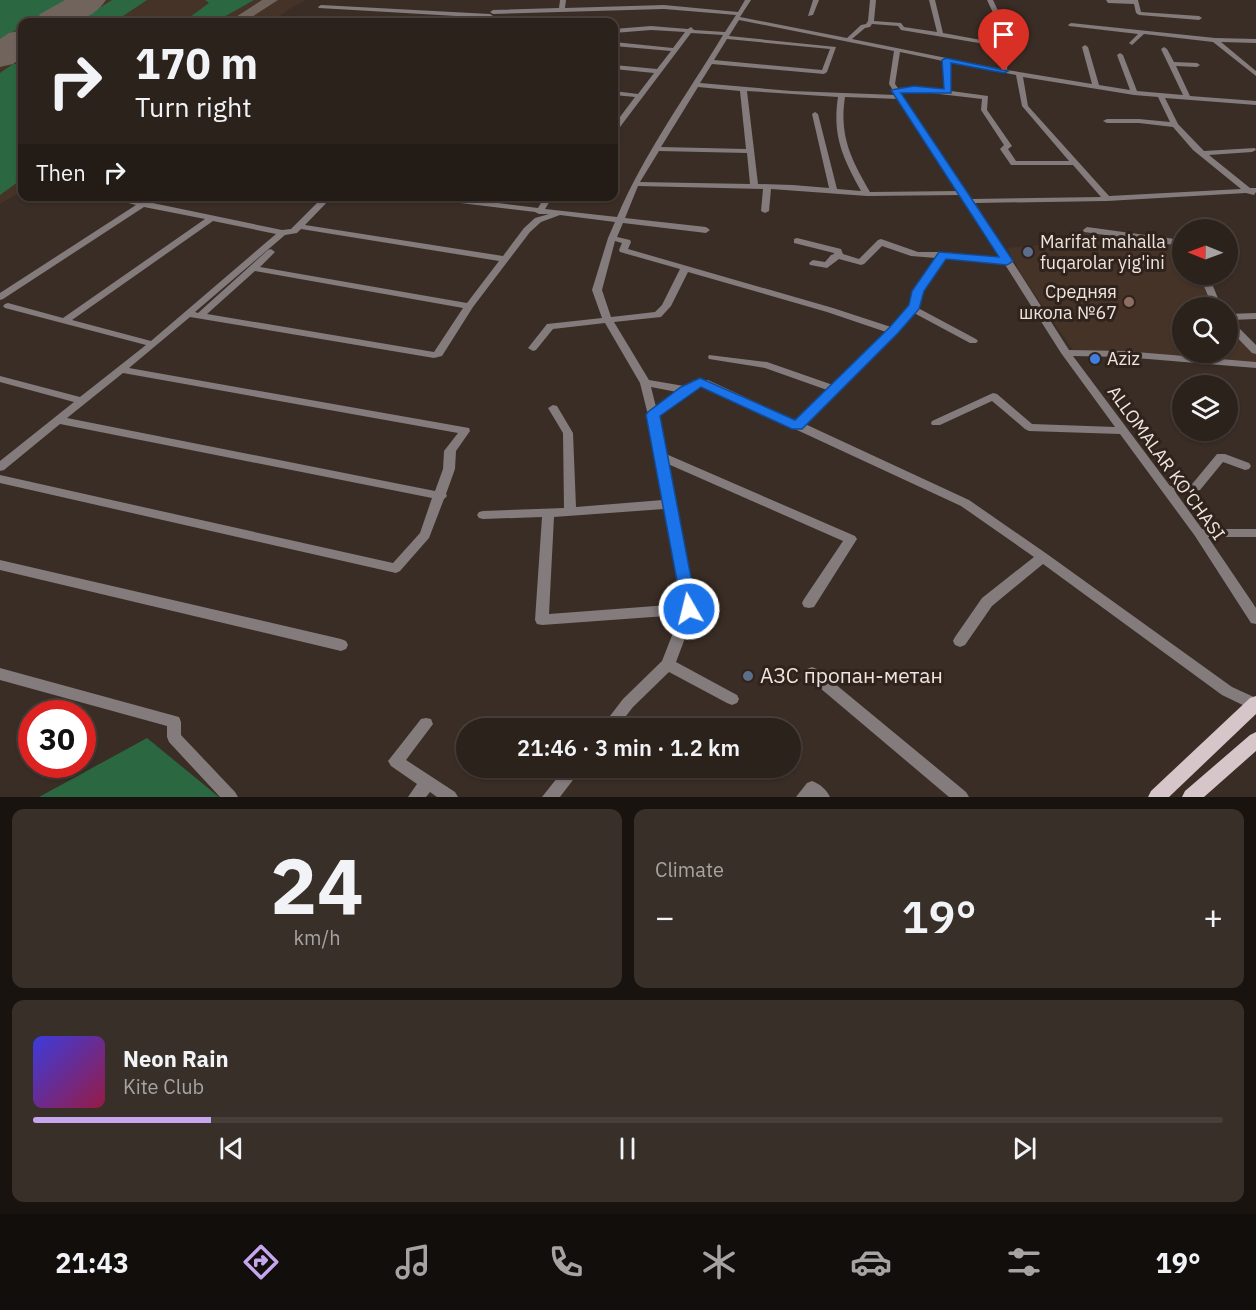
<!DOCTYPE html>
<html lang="en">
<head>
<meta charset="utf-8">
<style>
  :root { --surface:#2c221c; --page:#382f29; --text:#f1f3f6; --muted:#a6a4a3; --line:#483f3b; --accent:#c7a6f0 }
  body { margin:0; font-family:"IBM Plex Sans",sans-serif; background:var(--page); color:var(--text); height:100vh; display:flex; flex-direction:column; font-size:22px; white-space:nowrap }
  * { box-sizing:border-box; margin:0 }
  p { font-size:20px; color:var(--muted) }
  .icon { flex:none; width:33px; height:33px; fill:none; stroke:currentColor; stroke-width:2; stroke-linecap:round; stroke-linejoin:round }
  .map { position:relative; height:797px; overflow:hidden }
  .details { display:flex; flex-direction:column; gap:12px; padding:12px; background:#18130f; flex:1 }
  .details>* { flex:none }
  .hud { position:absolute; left:18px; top:18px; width:600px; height:183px; border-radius:12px; box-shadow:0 2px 4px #0004,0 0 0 2px var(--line); background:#2c221c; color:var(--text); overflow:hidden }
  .needle { width:39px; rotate:271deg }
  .tools { position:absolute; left:1172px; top:219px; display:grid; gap:12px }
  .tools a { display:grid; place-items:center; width:66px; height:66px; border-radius:50%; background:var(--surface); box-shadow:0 2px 4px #0004,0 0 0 2px var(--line); font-size:30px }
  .speed { position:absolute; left:18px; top:700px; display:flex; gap:12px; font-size:30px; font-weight:700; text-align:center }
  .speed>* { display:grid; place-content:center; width:78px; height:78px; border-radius:50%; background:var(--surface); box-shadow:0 2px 4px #0004,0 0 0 2px var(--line); line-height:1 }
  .speed .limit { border:9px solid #d22; background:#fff; color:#111 }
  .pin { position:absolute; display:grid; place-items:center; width:51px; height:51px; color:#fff; margin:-62px -26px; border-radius:50% 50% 50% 0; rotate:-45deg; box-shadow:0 0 6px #0007 }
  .pin .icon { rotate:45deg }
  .me { position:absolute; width:66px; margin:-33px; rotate:352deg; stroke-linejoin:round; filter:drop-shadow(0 0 4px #0008) }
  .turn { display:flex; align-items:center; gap:21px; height:126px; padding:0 18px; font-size:27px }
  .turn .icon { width:78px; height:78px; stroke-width:2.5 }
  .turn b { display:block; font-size:42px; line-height:51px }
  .then { display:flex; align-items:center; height:57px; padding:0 18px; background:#0003; gap:12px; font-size:22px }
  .big { font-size:45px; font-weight:600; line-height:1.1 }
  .details .card { flex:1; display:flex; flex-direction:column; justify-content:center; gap:9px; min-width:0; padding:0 21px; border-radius:12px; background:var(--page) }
  .details .dial { align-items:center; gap:0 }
  .dial b { font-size:78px; line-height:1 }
  .song { display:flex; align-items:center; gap:18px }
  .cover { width:72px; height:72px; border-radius:9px; background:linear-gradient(135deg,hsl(240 70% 55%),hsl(340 70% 35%)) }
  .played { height:6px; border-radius:3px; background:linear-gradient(90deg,var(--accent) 15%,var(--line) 15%) }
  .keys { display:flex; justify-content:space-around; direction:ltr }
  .heat { display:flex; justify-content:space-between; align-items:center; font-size:33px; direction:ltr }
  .details .tiles { flex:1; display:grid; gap:12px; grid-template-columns:1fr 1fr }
  .card:last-child { grid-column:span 2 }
  .trip { position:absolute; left:456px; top:718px; width:345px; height:60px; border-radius:30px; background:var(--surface); box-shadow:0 2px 4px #0004,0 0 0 2px var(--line); font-weight:600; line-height:60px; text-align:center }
  .dock { display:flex; height:96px; justify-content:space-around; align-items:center; background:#120e0b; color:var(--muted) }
  .dock .icon { width:42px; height:42px }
  .dock .active { color:var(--accent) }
  .dock b { font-size:27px; color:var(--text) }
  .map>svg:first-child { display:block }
  .built { fill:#463328 }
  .green { fill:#2b6741 }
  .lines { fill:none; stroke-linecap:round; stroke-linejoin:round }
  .taxiway { fill:#70645d; fill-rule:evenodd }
  .runway { fill:#70645d; fill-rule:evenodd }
  .minor { fill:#837b7c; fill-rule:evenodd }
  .major { fill:#d6c5c9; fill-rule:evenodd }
  .route { fill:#1a73e8; stroke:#114b97; stroke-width:1.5 }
  .service-dot { fill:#5c6f8a; stroke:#30231c; stroke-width:2 }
  .education-dot { fill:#8d6e63; stroke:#30231c; stroke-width:2 }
  .shop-dot { fill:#3f7fe0; stroke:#30231c; stroke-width:2 }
  .labels { text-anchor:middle; stroke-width:6; stroke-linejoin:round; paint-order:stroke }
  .poi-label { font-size:18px; fill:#eee5e0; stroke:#30231c; text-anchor:start }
  .street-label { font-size:18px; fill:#eee5e0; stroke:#30231c }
  .near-poi-label { font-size:21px; fill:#eee5e0; stroke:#30231c; text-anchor:start }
</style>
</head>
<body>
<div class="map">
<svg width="1256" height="797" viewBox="0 0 1256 797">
  <rect width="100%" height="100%" fill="#3a2d25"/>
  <g class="built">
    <path d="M0,0H306L289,9L275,20L286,22H22V191L0,204Z"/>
    <path d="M1074,231L1182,245V274L1202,275L1220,307L1182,308V352H1227V321L1256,354V364L1073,350L1023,277L1007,248L1068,243Z"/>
  </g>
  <g class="green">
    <path d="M0,0H66L29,22H22V26L0,40Z"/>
    <path d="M112,0H147L114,22H77Z"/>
    <path d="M205,0H254L215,22H183L209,3Z"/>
    <path d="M13,64H22V179L0,195V73Z"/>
    <path d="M147,738L219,797H39Z"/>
  </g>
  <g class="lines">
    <g class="taxiway">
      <path d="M262,0H278L244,22H228Z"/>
      <path d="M22,38V53L15,49V42Z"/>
    </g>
    <g class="runway">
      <path d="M65,0H106C88,26 63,22 36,22L40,14Z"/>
      <path d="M22,30V58L13,64L0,67V39L9,33Z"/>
    </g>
    <g class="minor">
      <path d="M560,0H566L565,8L664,5L738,12L745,0H751L740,17L847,38L861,25L866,24L868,21L870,0H876L874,21L901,23L904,27L937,32L929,0H935L943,33L1003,44L1004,36L987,0H993L1010,36L1007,70L1092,84L1082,47L1085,45L1088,47L1099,85L1130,90L1117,55L1120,53L1123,55L1137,91L1183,95L1161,49L1164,47L1167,49L1174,62L1197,63L1200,65L1197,67L1176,66L1190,96L1256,101V105L1165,98L1178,124L1204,151L1255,148L1256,150L1252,152L1209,155L1250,188H1256V192L1254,195L1246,193L1107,201L975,203L1069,350L1124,351L1256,362V368L1124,357L1073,356L1170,486L1193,483L1217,454H1225L1249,463L1251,466L1249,469L1245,470L1223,462L1200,490L1176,493L1202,529H1256V537H1208L1256,608V624L1251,623L1195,536L1120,434L1029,431L1025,429L992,401L940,425H932L931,423L932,421L993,393L997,394L1032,424L1115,427L1061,353L1004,263L945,258L923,291L918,308L976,339L978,341L976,343H970L914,313L896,333L805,424L969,500L1047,554L1232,687L1256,698V709L1249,708L1222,695L1043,564L992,606L965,645L960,647L955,645L953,641L955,637L982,598L1034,557L961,506L700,385L659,416L666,454L855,536L857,539L814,607L809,608L804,607L802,603L804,599L843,541L668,464L696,609L676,662L737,695L739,699L737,703L732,705L727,703L669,672L633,707L616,729H600L623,699L662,661L680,615L542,625L537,624L535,620L542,517L483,519L479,518L477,515L479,512L483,511L564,508L563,433L548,408L553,405L557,406L573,433L576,507L663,500L648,415L640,383L605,323L553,329L536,350L533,351L528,348L547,324L602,318L592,290L608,238L615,222L560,215L541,222L530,232L473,307L442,356L434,358L190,317L129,368L469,428L470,431L456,451L455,469L446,494L447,496L444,499L429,538L400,571L396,573L0,483V475L393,563L420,533L432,498L60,424L4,470L0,471V461L74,402L0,382V376L80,397L146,345L5,308L3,306L5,304L8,303L63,318L205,219L144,207L3,299L0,300V293L136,205L101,196H119L282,230L291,229L324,196H333L305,225L503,256L524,228L535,218L549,214H539L535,212L419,198L415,196H443L538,208L545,196H553L545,209L617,217C645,152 686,96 723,35L691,33L617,131H614V125L635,97L614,95V91L638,94L654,73L614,69V65L657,69L671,51L614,46V42L673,48L685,32L651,30L614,33V29L651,26L688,29L691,27L694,30L725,32L736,15L664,9L493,14L490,12L493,10L559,8ZM739,20L894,51L889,84L896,95L792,91L700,83L712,64L824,74L827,72L836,47L729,36ZM872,24L898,26L901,30L1003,47L1001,69L852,39L865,28L870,27ZM727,39L830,49L822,70L714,60ZM900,52L943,61L945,90L914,87L898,88L895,84ZM949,62L1016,75L1022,106L1069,161H1016L1008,149L1012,146L987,110L988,96L951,91ZM1023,77L1134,95L1158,97L1170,122L1139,119H1107L1103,121L1107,123H1139L1173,127L1193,150L1241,189L1109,196L1028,106ZM698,87L740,91L746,149L661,147ZM747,91L838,97C832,136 843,158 861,191L837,189L818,114L815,112L812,114L829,188L793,185L758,184ZM914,91L982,99L981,110L1004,145L1000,149L1011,165H1073L1101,197L972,199L900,92ZM845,97L899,99L959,191L870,192C851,159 839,136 845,97ZM659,151L747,153L750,184L640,182ZM638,186L763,189L761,211L765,213L769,211L771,189L867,196L962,195L1001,258L943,252H918L881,239L878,240L859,259L843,254L841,249L797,238L794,239V243L834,253V254L831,255L825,262L813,260L809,263L810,265L827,268L839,259L861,265L864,264L882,246L911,256L936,258L913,291L910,305L891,327L833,308L628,249L631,242L630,240L617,237L623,223L706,233L710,230L706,227L625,218ZM213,221L276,234L151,341L72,320ZM301,229L499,261L467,303L260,267L275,252L271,249L268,250L198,313L195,312L285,235L297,233ZM615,241L622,243L619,250L620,252L680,269L662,305L655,312L611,317L602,290ZM255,271L463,308L434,352L207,314ZM688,272L827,312L886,332L833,385L767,362L709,355L708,357L709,359L765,368L827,390L796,421L708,380H694L684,386L649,380L614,322L661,317L671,306ZM123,373L458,433L444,451L443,469L435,491L67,418ZM651,387L677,392L656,407ZM664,509L682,604L549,614L554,517Z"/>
      <path d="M813,0H819L813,15L808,16Z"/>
      <path d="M1106,0H1138L1141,12L1199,16L1202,18L1199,20L1139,15L1136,13L1134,4L1108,3Z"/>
      <path d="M321,5L490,14L493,16L490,18L319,8L318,7Z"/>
      <path d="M1071,23L1215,38L1256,39V43L1221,42L1256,71V76L1213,42L1144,34L1132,45L1129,43L1138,34L1069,26L1068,25Z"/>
      <path d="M1087,227L1182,240V246L1084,232L1083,230Z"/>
      <path d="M1199,274H1208L1222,308H1213Z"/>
      <path d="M1256,313V319L1231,320L1256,345V354L1252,353L1227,327V314Z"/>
      <path d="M0,560L341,639L346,641L348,645L346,649L341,651L0,570Z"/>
      <path d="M812,667L817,669L966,792L969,797H949L807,677L805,673L807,669Z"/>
      <path d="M0,668L179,717L181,722V735L235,792L238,797H220L169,742L167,737V726L0,680Z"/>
      <path d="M426,718L431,719L433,724L406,760L455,792L458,797H437L430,792L426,797H408L417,784L391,766L388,761L421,719Z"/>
      <path d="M565,768H582L560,797H542Z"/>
      <path d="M812,781C820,784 826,789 830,797H796L807,783Z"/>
    </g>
    <g class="major">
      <path d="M1256,696V714L1169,797H1148L1151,791L1250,698Z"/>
      <path d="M1256,732V751L1204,797H1182L1185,791L1250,735Z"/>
    </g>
  </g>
  <path class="route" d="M946,58L1008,71L1004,73L951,63V93H901L1013,261L1007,265L946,259L924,291L919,309L898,333L802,429H792L701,387L660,416L697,609L695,613L689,615L683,613L646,415L648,412L681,387L700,378L795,420L889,328L909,305L912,291L939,252L999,257L891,90L914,86L944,89L942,60Z"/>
  <g class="service-dot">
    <circle cx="1028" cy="252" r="6"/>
    <circle cx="748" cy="676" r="6"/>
  </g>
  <circle class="education-dot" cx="1129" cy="302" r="6"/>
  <circle class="shop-dot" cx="1095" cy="359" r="6"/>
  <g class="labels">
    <g class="poi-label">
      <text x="1040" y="248">Marifat mahalla<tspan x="1040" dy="21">fuqarolar yig'ini</tspan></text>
      <text x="1117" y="298" text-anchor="end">Средняя<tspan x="1117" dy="21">школа №67</tspan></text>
      <text x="1107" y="365">Aziz</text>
    </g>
    <g class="street-label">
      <text transform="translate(1166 463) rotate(54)" y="6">ALLOMALAR KO'CHASI</text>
    </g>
    <g class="near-poi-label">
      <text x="760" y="683">АЗС пропан-метан</text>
    </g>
  </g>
</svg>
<div class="tools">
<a><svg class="needle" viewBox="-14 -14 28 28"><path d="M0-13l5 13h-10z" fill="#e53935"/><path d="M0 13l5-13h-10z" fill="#a6a4a3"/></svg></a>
<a><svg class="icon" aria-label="search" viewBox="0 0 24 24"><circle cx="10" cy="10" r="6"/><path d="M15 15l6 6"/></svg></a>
<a><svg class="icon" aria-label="layers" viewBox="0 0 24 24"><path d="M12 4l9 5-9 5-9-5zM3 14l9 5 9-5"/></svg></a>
</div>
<div class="speed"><div class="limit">30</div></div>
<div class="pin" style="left:1004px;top:71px;background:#d93025"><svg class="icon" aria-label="arrive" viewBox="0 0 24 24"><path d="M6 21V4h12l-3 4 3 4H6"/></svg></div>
<svg class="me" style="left:689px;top:609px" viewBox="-20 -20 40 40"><circle r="17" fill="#1a73e8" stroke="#fff" stroke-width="3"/><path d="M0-11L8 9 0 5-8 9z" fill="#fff"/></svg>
<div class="trip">21:46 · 3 min · 1.2 km</div>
<div class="hud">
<div class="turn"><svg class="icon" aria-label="right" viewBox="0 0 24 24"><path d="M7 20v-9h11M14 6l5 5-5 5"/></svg><div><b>170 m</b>Turn right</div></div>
<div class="then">Then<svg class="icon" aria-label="right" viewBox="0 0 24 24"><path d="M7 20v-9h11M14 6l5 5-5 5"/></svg></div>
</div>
</div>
<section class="details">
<div class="tiles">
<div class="card dial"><b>24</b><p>km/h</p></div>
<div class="card"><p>Climate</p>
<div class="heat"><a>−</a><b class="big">19°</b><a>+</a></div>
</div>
<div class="card">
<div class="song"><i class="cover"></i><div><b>Neon Rain</b><p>Kite Club</p></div></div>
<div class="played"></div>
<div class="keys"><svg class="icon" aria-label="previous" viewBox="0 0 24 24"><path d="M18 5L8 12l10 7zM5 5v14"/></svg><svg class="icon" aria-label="pause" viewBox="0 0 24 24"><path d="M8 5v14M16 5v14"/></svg><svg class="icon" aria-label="next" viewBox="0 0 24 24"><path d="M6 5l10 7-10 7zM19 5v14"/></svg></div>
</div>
</div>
</section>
<nav class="dock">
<b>21:43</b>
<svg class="icon active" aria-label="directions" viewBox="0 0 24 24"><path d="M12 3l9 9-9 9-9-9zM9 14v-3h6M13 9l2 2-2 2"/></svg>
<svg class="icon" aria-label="music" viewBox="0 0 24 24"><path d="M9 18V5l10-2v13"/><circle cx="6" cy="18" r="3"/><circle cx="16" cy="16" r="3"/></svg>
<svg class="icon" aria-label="phone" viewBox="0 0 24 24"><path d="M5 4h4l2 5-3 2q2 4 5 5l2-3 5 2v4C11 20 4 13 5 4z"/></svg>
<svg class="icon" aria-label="climate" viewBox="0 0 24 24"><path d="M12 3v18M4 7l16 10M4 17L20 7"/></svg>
<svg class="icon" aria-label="car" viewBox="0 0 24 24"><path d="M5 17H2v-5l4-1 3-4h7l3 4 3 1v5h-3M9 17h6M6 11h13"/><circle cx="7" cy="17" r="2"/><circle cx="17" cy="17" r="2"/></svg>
<svg class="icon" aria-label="filters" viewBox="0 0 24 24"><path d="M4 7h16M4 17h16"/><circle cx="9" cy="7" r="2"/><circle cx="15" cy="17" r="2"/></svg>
<b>19°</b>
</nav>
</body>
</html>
